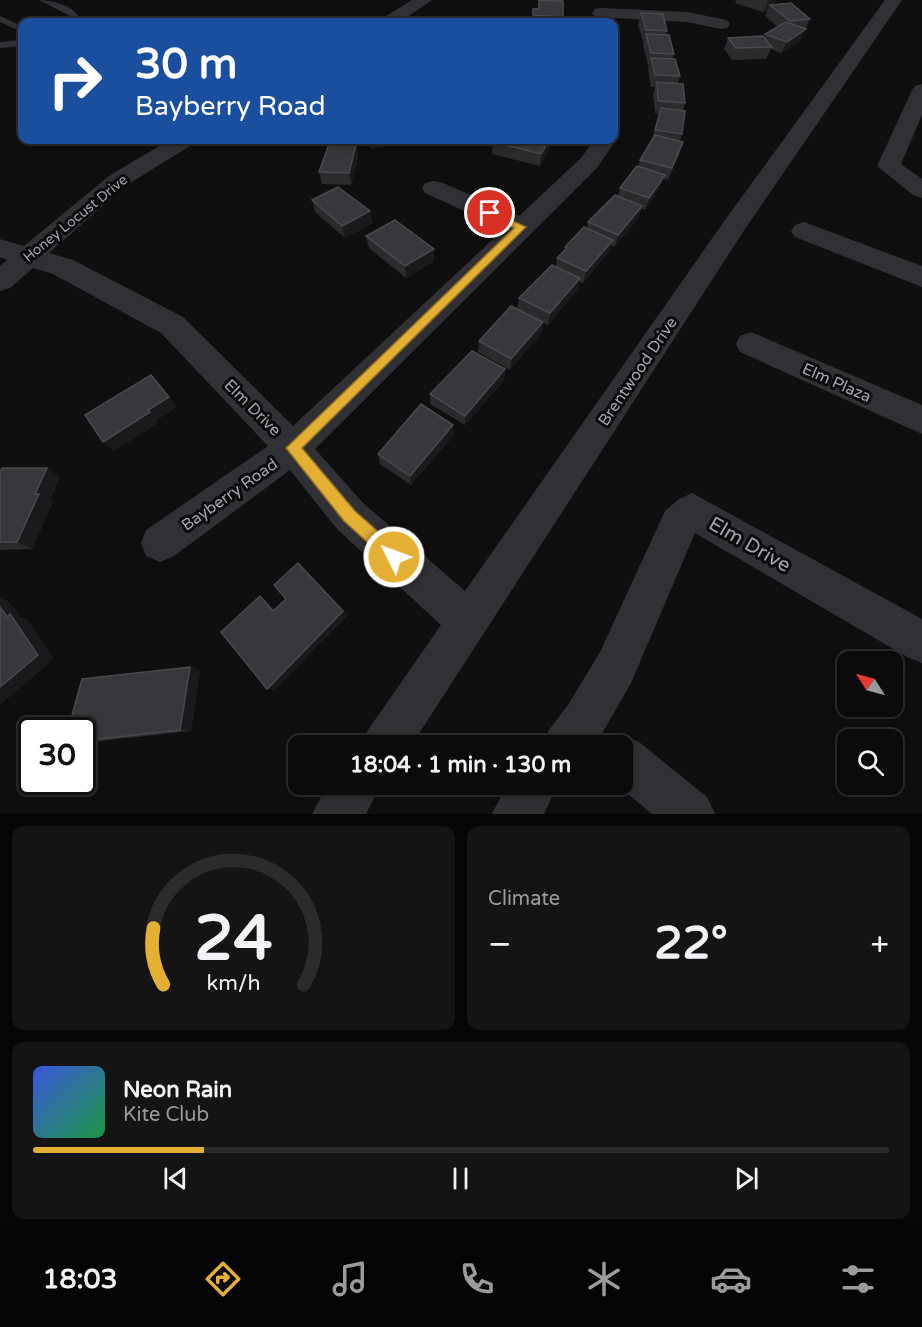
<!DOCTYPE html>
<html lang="en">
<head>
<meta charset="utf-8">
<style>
  :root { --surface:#0b0b0c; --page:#141415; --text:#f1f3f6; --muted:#9a9b9d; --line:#2b2b2d; --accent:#e4b034 }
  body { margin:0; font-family:"Varela Round",sans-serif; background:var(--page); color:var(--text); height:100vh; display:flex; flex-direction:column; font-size:22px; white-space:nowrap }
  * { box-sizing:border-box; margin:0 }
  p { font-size:20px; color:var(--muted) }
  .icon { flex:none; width:33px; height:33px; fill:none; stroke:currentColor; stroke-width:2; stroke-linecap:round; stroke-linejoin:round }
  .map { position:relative; height:814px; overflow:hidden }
  .side { display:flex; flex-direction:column; gap:12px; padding:12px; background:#060607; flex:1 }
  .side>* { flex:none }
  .guide { position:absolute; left:18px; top:18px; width:600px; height:126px; border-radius:12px; box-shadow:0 3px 9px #0003,0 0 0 2px var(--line); background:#1a4fa0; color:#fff; overflow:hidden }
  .needle { width:39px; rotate:306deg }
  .fabs { position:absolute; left:837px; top:651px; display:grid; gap:12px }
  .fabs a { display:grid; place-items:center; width:66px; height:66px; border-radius:12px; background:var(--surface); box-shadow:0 3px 9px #0003,0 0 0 2px var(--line); font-size:30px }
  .speed { position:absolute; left:18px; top:717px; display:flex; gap:12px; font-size:30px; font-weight:700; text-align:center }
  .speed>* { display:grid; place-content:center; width:78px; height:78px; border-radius:50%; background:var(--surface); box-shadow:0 3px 9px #0003,0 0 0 2px var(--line); line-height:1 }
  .speed .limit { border:3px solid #111; border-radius:9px; background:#fff; color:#111 }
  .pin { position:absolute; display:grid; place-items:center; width:51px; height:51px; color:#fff; margin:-26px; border:3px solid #fff; border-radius:50%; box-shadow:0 2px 6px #0007 }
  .me { position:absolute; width:66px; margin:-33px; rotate:312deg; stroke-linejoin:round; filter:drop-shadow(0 0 4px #0008) }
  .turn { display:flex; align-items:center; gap:21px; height:126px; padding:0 18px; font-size:27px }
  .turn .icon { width:78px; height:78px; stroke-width:2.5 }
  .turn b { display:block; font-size:42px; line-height:51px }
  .big { font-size:45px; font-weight:700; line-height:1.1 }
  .side .tile { flex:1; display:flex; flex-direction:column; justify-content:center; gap:9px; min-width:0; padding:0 21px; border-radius:12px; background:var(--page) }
  .side .dial { align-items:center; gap:0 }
  .dial svg { height:156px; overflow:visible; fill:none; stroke:var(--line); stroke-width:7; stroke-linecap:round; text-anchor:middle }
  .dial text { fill:var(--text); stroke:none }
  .song { display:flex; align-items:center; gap:18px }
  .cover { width:72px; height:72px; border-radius:9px; background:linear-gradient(135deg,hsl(230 70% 55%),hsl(140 70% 35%)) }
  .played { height:6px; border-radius:3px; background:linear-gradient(90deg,var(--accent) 20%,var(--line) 20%) }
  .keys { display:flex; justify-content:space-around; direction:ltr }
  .heat { display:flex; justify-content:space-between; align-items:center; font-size:33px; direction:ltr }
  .side .tiles { flex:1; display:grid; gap:12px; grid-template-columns:1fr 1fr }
  .tile:last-child { grid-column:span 2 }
  .trip { position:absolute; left:288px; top:735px; width:345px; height:60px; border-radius:12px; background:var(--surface); box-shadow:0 3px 9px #0003,0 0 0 2px var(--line); font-weight:700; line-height:60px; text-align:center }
  .tab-bar { display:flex; height:96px; justify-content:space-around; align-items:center; background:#040405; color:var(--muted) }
  .tab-bar .icon { width:42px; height:42px }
  .tab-bar .active { color:var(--accent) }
  .tab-bar b { font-size:27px; color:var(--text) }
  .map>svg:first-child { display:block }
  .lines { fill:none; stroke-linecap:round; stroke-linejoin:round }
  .service { fill:#313135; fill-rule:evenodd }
  .minor { fill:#313135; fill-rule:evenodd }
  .wall { fill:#2b2b2e }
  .shaded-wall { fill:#1a1a1c }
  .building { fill:#38383c; stroke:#48494e; stroke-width:1.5 }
  .route { fill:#e4b034; stroke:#947222; stroke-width:1.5 }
  .labels { text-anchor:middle; stroke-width:6; stroke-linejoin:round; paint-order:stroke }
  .far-street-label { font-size:14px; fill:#a1a5b0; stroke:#0a0a0b }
  .street-label { font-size:16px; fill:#a1a5b0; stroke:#0a0a0b }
  .near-street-label { font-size:20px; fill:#a1a5b0; stroke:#0a0a0b }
</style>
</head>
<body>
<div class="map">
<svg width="922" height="814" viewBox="0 0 922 814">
  <rect width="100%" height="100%" fill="#0f0f10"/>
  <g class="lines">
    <g class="service">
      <path d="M39,0C52,0 75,6 80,19L77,22H69L70,16Z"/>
      <path d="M0,16L22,26V32L0,22Z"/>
      <path d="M22,40V46L0,48V42Z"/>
    </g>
    <g class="minor">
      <path d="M412,0H432L400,22H381L383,18Z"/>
      <path d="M885,0H902L743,232L411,746H361L368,730L441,625L337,529L290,470L174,556L160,562L146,556L141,543L146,530L268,446L161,333L53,274L33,268L10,288L0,291V266L7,260L0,257V239L24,246L109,176L169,140H195L192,145L125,186L49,253L73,260L183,317L293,426L504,229L425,193L422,188L425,183L434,181L443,183L519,216L581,158L594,140H614V136L616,140L597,168L315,449L363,503L465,591L725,220Z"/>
      <path d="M601,8L687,12L727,20L730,24L727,28L721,29L687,22L595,17L592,13L595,9Z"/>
      <path d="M922,84V115L901,164L922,179V198L913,195L877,166L912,90L915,86Z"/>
      <path d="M804,222L922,266V287L795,237L791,231L795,225Z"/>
      <path d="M751,332L922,405V434L740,352L736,344L740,336Z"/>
      <path d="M692,493L922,619V663L907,657L695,533L631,683L600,737L594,746H542L549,730L568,705L600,652L665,511L679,499Z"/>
      <path d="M622,735L639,742L707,797L715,814H652L616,784H622V746H604L605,742Z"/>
      <path d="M328,784H381L366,814H312Z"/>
      <path d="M507,784H558L544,814H492Z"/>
    </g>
  </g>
  <g class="wall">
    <path d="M539,0H562V1H563L562,21L564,22H532L533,9H538Z"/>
    <path d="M736,0H776L774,5L810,19L800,41L781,53L771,49L766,59L732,60L724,49L728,38H764L765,34L778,27L765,16L768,9L763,12L735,3Z"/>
    <path d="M641,13L667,31L666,35L674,54L672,58L680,76L678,83L685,103L683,111L682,134L680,141L683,142L668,180L663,179L660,187L645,210L641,209L638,218L614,247L611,245L609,252L583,283L579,282L577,290L548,325L543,322L541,333L510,370L478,352L479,341L517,309L519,298L556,266L557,258L565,251V247L587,228L588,222L618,196L620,188L638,166L640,160L651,142L659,114L655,113L653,94L655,87H651L648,69L649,65H648L643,46L644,41H643L638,25Z"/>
    <path d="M366,140H409V141L372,149Z"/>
    <path d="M455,140H474L471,144Z"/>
    <path d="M493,142L549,149L540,166L492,154Z"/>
    <path d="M356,145L358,158L351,185L322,184L319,172Z"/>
    <path d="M312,200L373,223L345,238L315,212Z"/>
    <path d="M366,236L434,249V261L406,278L369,248Z"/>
    <path d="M505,369L504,380L465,425L430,404V394Z"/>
    <path d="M454,435L411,485L380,464L378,454Z"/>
    <path d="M0,472L60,477L50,500L53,502L32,549L0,550Z"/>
    <path d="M190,667L200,670L191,731L82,743V730Z"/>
  </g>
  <g class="shaded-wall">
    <path d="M769,0H776L773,6L770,5L768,9L763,12L768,1Z"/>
    <path d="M806,29L800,41L781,53L787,42Z"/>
    <path d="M370,140H409V141L372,149Z"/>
    <path d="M549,140H550L549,149L540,166L541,154Z"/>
    <path d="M356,145L358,158L351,185L349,173Z"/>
    <path d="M665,175L660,187L645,210L649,198Z"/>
    <path d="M642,206L638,218L614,247L618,235Z"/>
    <path d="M370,211L373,223L345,238L342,226Z"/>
    <path d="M613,240L609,252L583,283L586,271Z"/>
    <path d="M434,249V261L406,278L405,266Z"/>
    <path d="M580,278L577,290L548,325L550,313Z"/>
    <path d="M543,322L541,333L510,370L511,359Z"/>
    <path d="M505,369L504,380L465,425V416Z"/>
    <path d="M151,375L177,407L157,420L159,423L114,451L103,442Z"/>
    <path d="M453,425L454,435L411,485L410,476Z"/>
    <path d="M47,468L60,477L50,500L53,502L32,549L17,542L35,494Z"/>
    <path d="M260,596L267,601L280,616L273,611Z"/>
    <path d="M0,598L9,601L20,617L27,619L54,659L0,705V687L7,617L0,607Z"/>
    <path d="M343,611L347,616L274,691L267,689Z"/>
    <path d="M190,667L200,670L191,731L180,730Z"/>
  </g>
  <g class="building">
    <path d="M539,0L563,1V17L533,15V9H539Z"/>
    <path d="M791,3L810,19L790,21L770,5Z"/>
    <path d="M641,13L663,14L667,31L646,30Z"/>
    <path d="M541,20L564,21V22H541Z"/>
    <path d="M786,22L806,29L787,42L765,34Z"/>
    <path d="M646,34L669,35L674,54L651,53Z"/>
    <path d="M763,36L772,47L736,48L728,38Z"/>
    <path d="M651,58L675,59L680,76L655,75Z"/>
    <path d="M657,82L683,84L685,103L658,101Z"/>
    <path d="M661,108L685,111L682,134L655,130Z"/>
    <path d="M655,135L683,142L672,168L640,160Z"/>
    <path d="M495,140H549L541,154L493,142Z"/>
    <path d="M329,144L356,145L349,173L319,172Z"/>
    <path d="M637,166L665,175L649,198L620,188Z"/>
    <path d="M338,187L370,211L342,226L312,200Z"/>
    <path d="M615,195L642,206L618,235L588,222Z"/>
    <path d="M395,220L434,249L405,266L366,236Z"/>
    <path d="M584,227L613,240L586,271L557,258L567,248L565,247Z"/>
    <path d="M552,265L580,278L550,313L519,298Z"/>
    <path d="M511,306L543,322L511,359L479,341Z"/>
    <path d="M472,351L505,369L465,416L430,394Z"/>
    <path d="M151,375L169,397L148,410L150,412L103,442L85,415Z"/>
    <path d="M421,404L453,425L410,476L378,454Z"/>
    <path d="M2,468H47L35,494H39L17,542H0V472Z"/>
    <path d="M298,563L343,611L267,689L221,632L260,596L273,611L286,599L274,585Z"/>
    <path d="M0,607L7,617L10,614L38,655L0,687Z"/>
    <path d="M190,667L180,730L82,741V730H68L82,679Z"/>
  </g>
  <path class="route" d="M490,210L526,227L302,448L355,511L400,551L403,557L400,562L394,565L389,562L344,521L286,448L514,228L486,216V211Z"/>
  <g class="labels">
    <g class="far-street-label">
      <text transform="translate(75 218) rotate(-39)" y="5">Honey Locust Drive</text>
    </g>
    <g class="street-label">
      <text transform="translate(637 371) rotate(-56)" y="6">Brentwood Drive</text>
      <text transform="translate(837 382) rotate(24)" y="6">Elm Plaza</text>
      <text transform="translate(253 407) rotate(45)" y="6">Elm Drive</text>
      <text transform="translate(229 494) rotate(-35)" y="6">Bayberry Road</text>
    </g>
    <g class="near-street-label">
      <text transform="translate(750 544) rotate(30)" y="7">Elm Drive</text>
    </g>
  </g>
</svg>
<div class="fabs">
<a><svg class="needle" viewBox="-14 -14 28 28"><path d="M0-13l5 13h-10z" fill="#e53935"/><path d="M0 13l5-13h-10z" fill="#9a9b9d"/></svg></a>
<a><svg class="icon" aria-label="search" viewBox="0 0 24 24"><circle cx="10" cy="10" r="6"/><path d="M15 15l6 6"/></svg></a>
</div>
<div class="speed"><div class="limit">30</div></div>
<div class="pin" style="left:490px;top:213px;background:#d93025"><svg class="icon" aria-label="arrive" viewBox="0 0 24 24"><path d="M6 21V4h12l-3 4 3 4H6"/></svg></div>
<svg class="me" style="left:394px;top:557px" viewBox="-20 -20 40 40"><circle r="17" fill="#e4b034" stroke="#fff" stroke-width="3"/><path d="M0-11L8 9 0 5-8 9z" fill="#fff"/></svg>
<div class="trip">18:04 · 1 min · 130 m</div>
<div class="guide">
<div class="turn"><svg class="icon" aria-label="right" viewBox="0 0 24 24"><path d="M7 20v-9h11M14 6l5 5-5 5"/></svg><div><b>30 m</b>Bayberry Road</div></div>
</div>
</div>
<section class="side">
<div class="tiles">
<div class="tile dial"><svg viewBox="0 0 100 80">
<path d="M14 69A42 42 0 1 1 86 69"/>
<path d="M14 69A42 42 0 0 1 9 40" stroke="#e4b034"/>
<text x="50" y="56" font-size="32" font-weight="700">24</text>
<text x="50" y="72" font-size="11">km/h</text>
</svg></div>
<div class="tile"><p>Climate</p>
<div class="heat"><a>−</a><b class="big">22°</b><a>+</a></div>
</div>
<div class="tile">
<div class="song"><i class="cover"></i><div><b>Neon Rain</b><p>Kite Club</p></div></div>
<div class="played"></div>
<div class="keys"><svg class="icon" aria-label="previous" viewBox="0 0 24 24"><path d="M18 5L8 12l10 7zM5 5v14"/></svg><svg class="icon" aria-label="pause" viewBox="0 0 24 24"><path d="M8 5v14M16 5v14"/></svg><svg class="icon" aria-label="next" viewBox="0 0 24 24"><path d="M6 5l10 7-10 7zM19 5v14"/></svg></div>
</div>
</div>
</section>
<nav class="tab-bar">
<b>18:03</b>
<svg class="icon active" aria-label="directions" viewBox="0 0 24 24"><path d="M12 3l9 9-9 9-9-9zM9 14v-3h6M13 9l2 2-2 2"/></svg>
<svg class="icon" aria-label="music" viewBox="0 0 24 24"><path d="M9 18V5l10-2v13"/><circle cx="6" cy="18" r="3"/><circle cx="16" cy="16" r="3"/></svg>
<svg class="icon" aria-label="phone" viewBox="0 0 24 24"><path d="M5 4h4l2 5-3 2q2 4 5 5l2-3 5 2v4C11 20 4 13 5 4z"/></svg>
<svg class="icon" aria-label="climate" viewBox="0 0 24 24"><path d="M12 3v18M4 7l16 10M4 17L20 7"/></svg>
<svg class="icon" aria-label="car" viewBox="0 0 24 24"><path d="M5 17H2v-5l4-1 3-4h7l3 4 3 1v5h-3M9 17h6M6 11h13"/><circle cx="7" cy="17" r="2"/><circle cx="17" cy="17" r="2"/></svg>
<svg class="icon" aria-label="filters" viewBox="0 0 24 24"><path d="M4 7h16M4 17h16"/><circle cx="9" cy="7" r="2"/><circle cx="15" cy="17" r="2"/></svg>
</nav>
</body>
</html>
